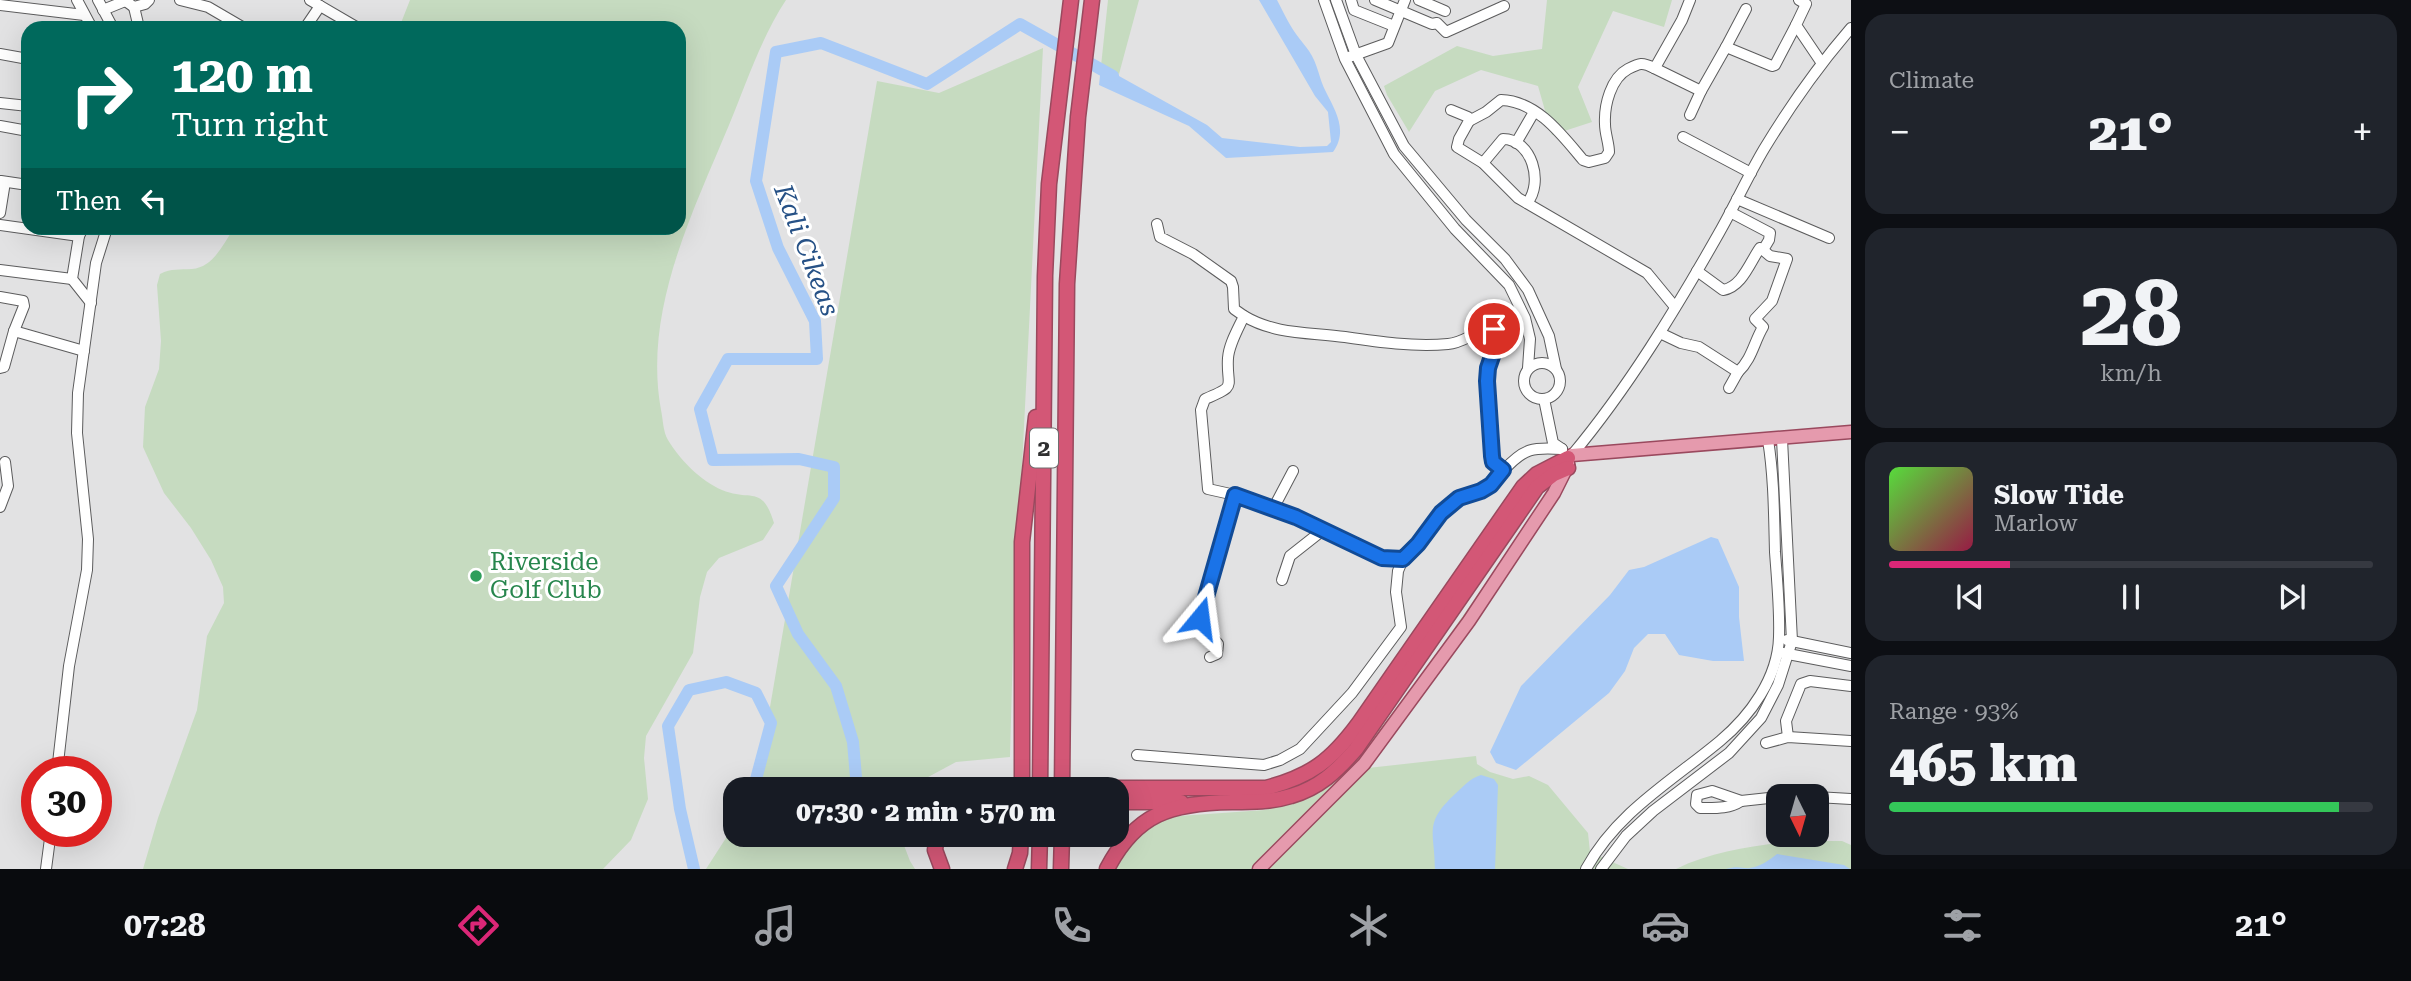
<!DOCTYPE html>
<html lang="en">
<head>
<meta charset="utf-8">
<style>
  :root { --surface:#171b24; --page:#20242c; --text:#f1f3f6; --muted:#9ea1a6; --line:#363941; --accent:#db2777 }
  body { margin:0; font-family:"Roboto Serif",serif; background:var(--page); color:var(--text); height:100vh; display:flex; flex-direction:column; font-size:26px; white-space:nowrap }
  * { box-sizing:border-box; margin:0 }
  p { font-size:23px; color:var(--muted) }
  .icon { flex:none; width:38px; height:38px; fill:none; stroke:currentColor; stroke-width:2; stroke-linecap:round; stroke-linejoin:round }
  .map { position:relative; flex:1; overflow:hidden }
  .side { display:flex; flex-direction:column; gap:14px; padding:14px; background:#0d0f14; width:560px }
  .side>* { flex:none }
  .hud { position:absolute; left:21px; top:21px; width:665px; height:214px; border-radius:21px; box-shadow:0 7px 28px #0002; background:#00695c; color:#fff; overflow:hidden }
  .needle { width:46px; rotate:175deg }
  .buttons { position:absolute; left:1766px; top:784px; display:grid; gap:14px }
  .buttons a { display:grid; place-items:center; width:63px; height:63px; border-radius:14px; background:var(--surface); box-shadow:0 7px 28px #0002; font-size:35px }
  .speed { position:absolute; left:21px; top:756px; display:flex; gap:14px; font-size:35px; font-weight:700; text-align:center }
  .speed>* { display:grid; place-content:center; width:91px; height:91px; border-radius:50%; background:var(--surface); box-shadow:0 7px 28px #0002; line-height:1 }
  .speed .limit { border:10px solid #d22; background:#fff; color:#111 }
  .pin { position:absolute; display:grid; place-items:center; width:60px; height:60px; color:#fff; margin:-30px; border:4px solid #fff; border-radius:50%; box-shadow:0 2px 7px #0007 }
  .me { position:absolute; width:77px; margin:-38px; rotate:16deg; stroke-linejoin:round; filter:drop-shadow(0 0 5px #0008) }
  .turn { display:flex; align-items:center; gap:24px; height:147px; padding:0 35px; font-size:32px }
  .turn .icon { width:91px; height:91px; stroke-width:2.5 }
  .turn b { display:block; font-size:49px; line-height:60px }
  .then { display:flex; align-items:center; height:66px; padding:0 35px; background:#0003; gap:14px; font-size:26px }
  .big { font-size:52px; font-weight:800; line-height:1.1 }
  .side .card { flex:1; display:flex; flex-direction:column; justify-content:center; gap:10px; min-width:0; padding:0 24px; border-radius:21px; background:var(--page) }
  .side .dial { align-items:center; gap:0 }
  .dial b { font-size:91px; line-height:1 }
  .song { display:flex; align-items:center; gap:21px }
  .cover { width:84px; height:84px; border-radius:10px; background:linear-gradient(135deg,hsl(110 70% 55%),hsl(340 70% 35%)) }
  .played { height:7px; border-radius:4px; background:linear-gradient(90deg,var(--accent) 25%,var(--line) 25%) }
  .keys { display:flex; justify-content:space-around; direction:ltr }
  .heat { display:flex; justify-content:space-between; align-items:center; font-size:38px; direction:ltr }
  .charge { height:10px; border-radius:5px; background:linear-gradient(90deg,#34c759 93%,var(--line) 0) }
  .trip { position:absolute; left:723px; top:777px; width:406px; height:70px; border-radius:21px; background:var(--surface); box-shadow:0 7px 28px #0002; font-weight:800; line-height:70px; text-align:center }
  .dock { display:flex; height:112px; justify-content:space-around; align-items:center; background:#090b0e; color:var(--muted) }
  .dock .icon { width:49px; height:49px }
  .dock .selected { color:var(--accent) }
  .dock b { font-size:32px; color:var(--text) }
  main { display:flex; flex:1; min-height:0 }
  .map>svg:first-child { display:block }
  .green { fill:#c6dbc0 }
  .water { fill:#aacbf6 }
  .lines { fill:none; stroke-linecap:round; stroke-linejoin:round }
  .river { stroke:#aacbf6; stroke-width:12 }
  .minor-casing { stroke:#5c5c5d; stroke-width:12 }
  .major-casing { stroke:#9a495e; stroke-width:15 }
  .highway-casing { stroke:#9a495e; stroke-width:17 }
  .minor { stroke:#fff; stroke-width:10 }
  .major { stroke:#e59aad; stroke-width:12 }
  .highway { stroke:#d35776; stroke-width:14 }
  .highway-bridge-casing { stroke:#9a495e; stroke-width:17; stroke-linecap:butt }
  .highway-bridge { stroke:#d35776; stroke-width:14 }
  .route-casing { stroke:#114b97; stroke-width:18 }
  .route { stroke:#1a73e8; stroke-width:12 }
  .leisure-dot { fill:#2e9e5b; stroke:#fff; stroke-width:2.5 }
  .labels { text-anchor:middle; stroke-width:6; stroke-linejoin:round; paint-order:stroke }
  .shield { fill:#fff; stroke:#6e6e6f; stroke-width:2 }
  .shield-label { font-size:23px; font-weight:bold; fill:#303031 }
  .leisure-label { font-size:24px; fill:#27864d; stroke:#fff; text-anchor:start }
  .water-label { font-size:26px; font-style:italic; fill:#265186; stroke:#fff }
</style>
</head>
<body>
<main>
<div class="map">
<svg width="1851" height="869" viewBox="0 0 1851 869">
  <rect width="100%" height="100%" fill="#e2e2e3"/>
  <g class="green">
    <path d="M410,0H786C761,38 746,84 729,125C692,214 643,311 661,410C663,419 663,432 668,440C680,460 701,481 722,490C751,502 762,484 774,523L763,540L719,558L707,572L700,597L693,653L646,736L644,758L648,799L631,840L603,869H143L158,818L197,710L207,636L224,603L223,587L211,560L191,528L164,493L143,447L145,407L159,369L161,341L157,285L160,274C172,268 179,270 192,269C214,267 223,244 234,228H679V28H399Z"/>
    <path d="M1108,0H1139L1119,74L1101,66Z"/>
    <path d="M1547,0H1672L1664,27L1613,11L1578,87L1592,122L1552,135L1538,86L1481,70L1435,91L1409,132L1387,95L1384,86L1457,46L1493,56L1542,49Z"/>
    <path d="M1043,48L1013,646L1010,757L956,762L906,789H756L877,81L939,93Z"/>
    <path d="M1545,499L1461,621L1355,766L1253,869H1112L1129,839L1165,817L1265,810L1320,793L1353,764L1422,674Z"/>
    <path d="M1476,756L1477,764L1490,772L1513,779L1529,776L1548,785L1588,833L1590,852L1628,869H1269L1368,768Z"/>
    <path d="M735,824V835H900L910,861L915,869H706Z"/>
    <path d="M1790,841H1842L1851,845V869H1676C1712,851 1751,847 1790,841Z"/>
  </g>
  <g class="water">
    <path d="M1259,0H1277C1283,11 1288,23 1296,34C1300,40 1305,45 1309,51C1318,64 1319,79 1326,92C1336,112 1348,131 1333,152L1226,158L1189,126L1099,85L1101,66L1207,125L1222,138L1300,147L1327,146L1331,142L1328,112L1315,96Z"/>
    <path d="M1711,537L1718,539L1739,587V617L1744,661H1713L1679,655L1665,634H1648L1634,648L1625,671L1609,693L1516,770L1496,763L1490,752L1521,686L1610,595L1629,570L1644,567Z"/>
    <path d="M1481,775L1494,779L1498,785L1495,869H1435C1435,831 1423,824 1455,794C1463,787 1470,778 1481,775Z"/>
    <path d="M1777,854L1844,865L1850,869H1726C1740,865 1741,869 1750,868C1759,867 1770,860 1777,854Z"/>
  </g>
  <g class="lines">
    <g class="river">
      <path d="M857,789L853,742L836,686L798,634L776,586L834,498V467L799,459L713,460L700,409L728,359H817L815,321L778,248L756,181L776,52L821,43L927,84L1020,24L1113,76"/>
      <path d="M694,869L680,809L668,726L689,690L726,682L756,693L771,723L755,783L759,789"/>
    </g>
    <g class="minor-casing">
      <g id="minor">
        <path d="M77,0L92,28"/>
        <path d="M98,0L113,28"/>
        <path d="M124,0L134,7L145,4L149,0"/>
        <path d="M180,0L208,7L244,28"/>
        <path d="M310,0L358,28"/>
        <path d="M1324,0L1345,59L1394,154L1455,229L1509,285L1525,318L1530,339L1528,368"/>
        <path d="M1336,0L1356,55L1404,146L1466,220L1505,259L1528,290L1549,336L1556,369"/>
        <path d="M1351,0L1354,10L1394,26"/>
        <path d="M1375,0L1432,24L1437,23L1446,32L1504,6"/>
        <path d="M1419,0L1445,11"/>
        <path d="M1799,0L1806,4L1796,25L1821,62"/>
        <path d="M0,5L84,15"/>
        <path d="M134,7L139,28"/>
        <path d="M103,10L125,1"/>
        <path d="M305,28L320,6"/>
        <path d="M1726,47L1746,9"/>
        <path d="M0,54L28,59"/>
        <path d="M1349,57L1388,43L1405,0"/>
        <path d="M1654,68L1701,91"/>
        <path d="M0,103L28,106"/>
        <path d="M1451,110L1468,117L1469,121L1459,139L1457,147L1483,163L1518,198L1647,273L1675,307"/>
        <path d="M1690,115L1701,91L1726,47L1772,66L1775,65L1796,25"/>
        <path d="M1469,121L1486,112L1501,100C1537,101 1562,135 1583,160L1589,162L1605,158L1609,152C1609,143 1605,134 1605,124C1604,105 1611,78 1628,69C1640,63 1642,62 1654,68L1656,66L1682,20L1690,0"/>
        <path d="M0,126L28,131"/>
        <path d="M1683,137L1751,173"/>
        <path d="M1516,143L1534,112"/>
        <path d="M1483,163L1503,139C1532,139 1544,183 1527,203"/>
        <path d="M1,181L28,185"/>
        <path d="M1737,199L1829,238"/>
        <path d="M0,213L5,182"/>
        <path d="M1157,224L1160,237L1193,254L1231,281L1233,287L1234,309L1244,316C1238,329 1229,344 1228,358C1226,388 1239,385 1205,399L1201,410L1208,489L1235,495L1295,517L1382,558C1388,559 1398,562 1404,558C1425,546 1434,512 1459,498C1469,492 1480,494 1489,486C1495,481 1499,475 1504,470C1524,448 1533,447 1562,449"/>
        <path d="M0,225L79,236"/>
        <path d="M83,228L79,236L72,279L91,303"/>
        <path d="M0,270L72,279"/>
        <path d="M1697,271L1723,290C1742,287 1750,262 1760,248L1763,250L1769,240L1770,233L1730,212"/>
        <path d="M0,297L23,301L24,306L14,331L4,367L0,368"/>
        <path d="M1244,316C1276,335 1310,332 1345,337C1379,342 1413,347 1448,344C1465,343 1478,328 1494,329L1499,336L1488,368L1487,381L1492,456L1493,462L1503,470"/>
        <path d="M14,331L84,351"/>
        <path d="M1660,333L1681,343L1699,347L1738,372C1752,359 1754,342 1763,327L1755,319L1772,301L1787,259L1770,256L1763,250"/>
        <circle cx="1542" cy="381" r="18"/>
        <path d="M1729,388L1738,372"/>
        <path d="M1544,399L1553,443L1562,449"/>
        <path d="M1572,455C1628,388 1676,309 1719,233C1735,205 1748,176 1764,149C1790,106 1819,65 1851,28"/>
        <path d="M0,507L8,486L5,462"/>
        <path d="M1273,509L1293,471"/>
        <path d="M1282,580L1290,556L1323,530"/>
        <path d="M1787,640L1851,653"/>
        <path d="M1783,653L1851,666"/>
        <path d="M1210,657L1217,654L1218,644L1201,624L1200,618L1235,495"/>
        <path d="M1788,737L1786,721L1801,684L1810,681L1851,686"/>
        <path d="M1766,743L1788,737L1851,741"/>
        <path d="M1137,755L1264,765L1280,760L1300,749L1352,693L1401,627L1396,592L1398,571L1403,559"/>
        <path d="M57,772L69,666L87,570L88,539L77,433L78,393L96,263L107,228"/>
        <path d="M1712,791L1741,801C1729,809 1715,808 1700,808L1696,804L1697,795Z"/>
        <path d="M1786,796H1812"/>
        <path d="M1816,797L1851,799"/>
        <path d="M1741,801L1778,797"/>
        <path d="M46,869L51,831"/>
        <path d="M1586,869C1617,812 1672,781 1720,741C1750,716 1778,678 1779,637C1780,609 1777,580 1775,552C1774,515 1774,477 1768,440"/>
        <path d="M1601,869L1626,836L1653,811L1729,753L1761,718L1778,685L1792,641L1782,439"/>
      </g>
    </g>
    <g class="major-casing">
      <g id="major">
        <path d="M1568,467V458L1572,455L1851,432"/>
        <path d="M1259,869L1364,764L1469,621L1554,493L1568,465"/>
      </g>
    </g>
    <g class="highway-casing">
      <g id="highway">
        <path d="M1089,788H1266C1311,776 1331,761 1359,723L1523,487L1537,474L1568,458"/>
        <path d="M1022,789V542L1036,417"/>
        <path d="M1040,789L1045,276L1049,184L1071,0"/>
        <path d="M1062,789L1067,284L1078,117L1092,0"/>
        <path d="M1116,802H1181"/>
        <path d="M937,835L935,850L942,869"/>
        <path d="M1015,869L1020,853L1021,835"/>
        <path d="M1039,869L1040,835"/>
        <path d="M1061,869L1062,835"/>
        <path d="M1107,869C1136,813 1171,803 1232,802C1252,802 1272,802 1291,796C1319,788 1337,771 1356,749L1537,487L1554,474L1568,468"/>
      </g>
    </g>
    <use href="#minor" class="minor"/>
    <use href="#major" class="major"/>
    <use href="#highway" class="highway"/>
    <g class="highway-bridge-casing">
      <path id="highway-bridge" d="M992,788H1089"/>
    </g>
    <use href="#highway-bridge" class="highway-bridge"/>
  </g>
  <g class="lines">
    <g class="route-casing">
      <path id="route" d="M1200,618L1235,495L1296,517L1382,558L1403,559L1418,544L1441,513L1459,498L1481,491L1491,485L1503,470L1493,462L1492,456L1487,381L1488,368L1499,336L1494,329"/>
    </g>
    <use href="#route" class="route"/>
  </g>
  <circle class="leisure-dot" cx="476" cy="576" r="7"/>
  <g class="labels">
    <rect class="shield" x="1030" y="428.5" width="28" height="39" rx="5"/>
    <g class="shield-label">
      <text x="1044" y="456">2</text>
    </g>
    <g class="leisure-label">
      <text x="490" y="570">Riverside<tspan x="490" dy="28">Golf Club</tspan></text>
    </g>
    <g class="water-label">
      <text transform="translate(807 250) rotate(69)" y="9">Kali Cikeas</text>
    </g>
  </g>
</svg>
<div class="buttons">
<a><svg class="needle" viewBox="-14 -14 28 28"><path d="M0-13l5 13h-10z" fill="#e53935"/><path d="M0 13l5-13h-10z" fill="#9ea1a6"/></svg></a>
</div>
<div class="speed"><div class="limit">30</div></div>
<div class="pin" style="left:1494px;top:329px;background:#d93025"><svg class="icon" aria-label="arrive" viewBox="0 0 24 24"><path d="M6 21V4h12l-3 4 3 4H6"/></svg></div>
<svg class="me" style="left:1200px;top:618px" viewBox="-20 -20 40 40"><path d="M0-17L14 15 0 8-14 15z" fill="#1a73e8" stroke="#fff" stroke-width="4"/></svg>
<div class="trip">07:30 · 2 min · 570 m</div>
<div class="hud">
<div class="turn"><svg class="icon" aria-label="right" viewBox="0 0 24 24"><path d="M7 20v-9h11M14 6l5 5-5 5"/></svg><div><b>120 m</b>Turn right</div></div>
<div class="then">Then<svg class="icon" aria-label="left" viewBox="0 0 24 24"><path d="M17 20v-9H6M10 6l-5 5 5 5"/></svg></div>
</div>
</div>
<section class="side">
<div class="card"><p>Climate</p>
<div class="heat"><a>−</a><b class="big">21°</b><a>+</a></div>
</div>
<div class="card dial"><b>28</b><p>km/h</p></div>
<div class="card">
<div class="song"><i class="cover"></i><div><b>Slow Tide</b><p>Marlow</p></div></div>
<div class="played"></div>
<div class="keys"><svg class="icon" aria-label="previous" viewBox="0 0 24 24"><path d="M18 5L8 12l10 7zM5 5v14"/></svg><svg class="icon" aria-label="pause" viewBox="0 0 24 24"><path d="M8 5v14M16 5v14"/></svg><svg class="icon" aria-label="next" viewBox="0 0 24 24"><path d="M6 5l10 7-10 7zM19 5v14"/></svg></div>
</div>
<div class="card"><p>Range · 93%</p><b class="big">465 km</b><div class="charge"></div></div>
</section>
</main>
<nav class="dock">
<b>07:28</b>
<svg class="icon selected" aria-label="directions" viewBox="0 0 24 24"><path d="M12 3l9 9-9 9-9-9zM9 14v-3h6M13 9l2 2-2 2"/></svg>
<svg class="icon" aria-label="music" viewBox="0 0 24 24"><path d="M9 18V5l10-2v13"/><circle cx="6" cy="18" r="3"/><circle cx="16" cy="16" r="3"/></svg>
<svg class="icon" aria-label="phone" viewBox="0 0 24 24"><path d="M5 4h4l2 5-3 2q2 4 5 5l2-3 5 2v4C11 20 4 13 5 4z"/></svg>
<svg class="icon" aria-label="climate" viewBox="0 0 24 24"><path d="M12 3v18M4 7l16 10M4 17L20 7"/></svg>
<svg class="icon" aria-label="car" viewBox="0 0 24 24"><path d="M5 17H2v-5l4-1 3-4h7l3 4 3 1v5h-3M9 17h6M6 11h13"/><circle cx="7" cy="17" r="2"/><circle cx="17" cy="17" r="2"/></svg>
<svg class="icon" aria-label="filters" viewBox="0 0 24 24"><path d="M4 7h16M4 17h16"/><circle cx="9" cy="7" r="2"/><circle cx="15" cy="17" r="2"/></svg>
<b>21°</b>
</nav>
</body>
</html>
